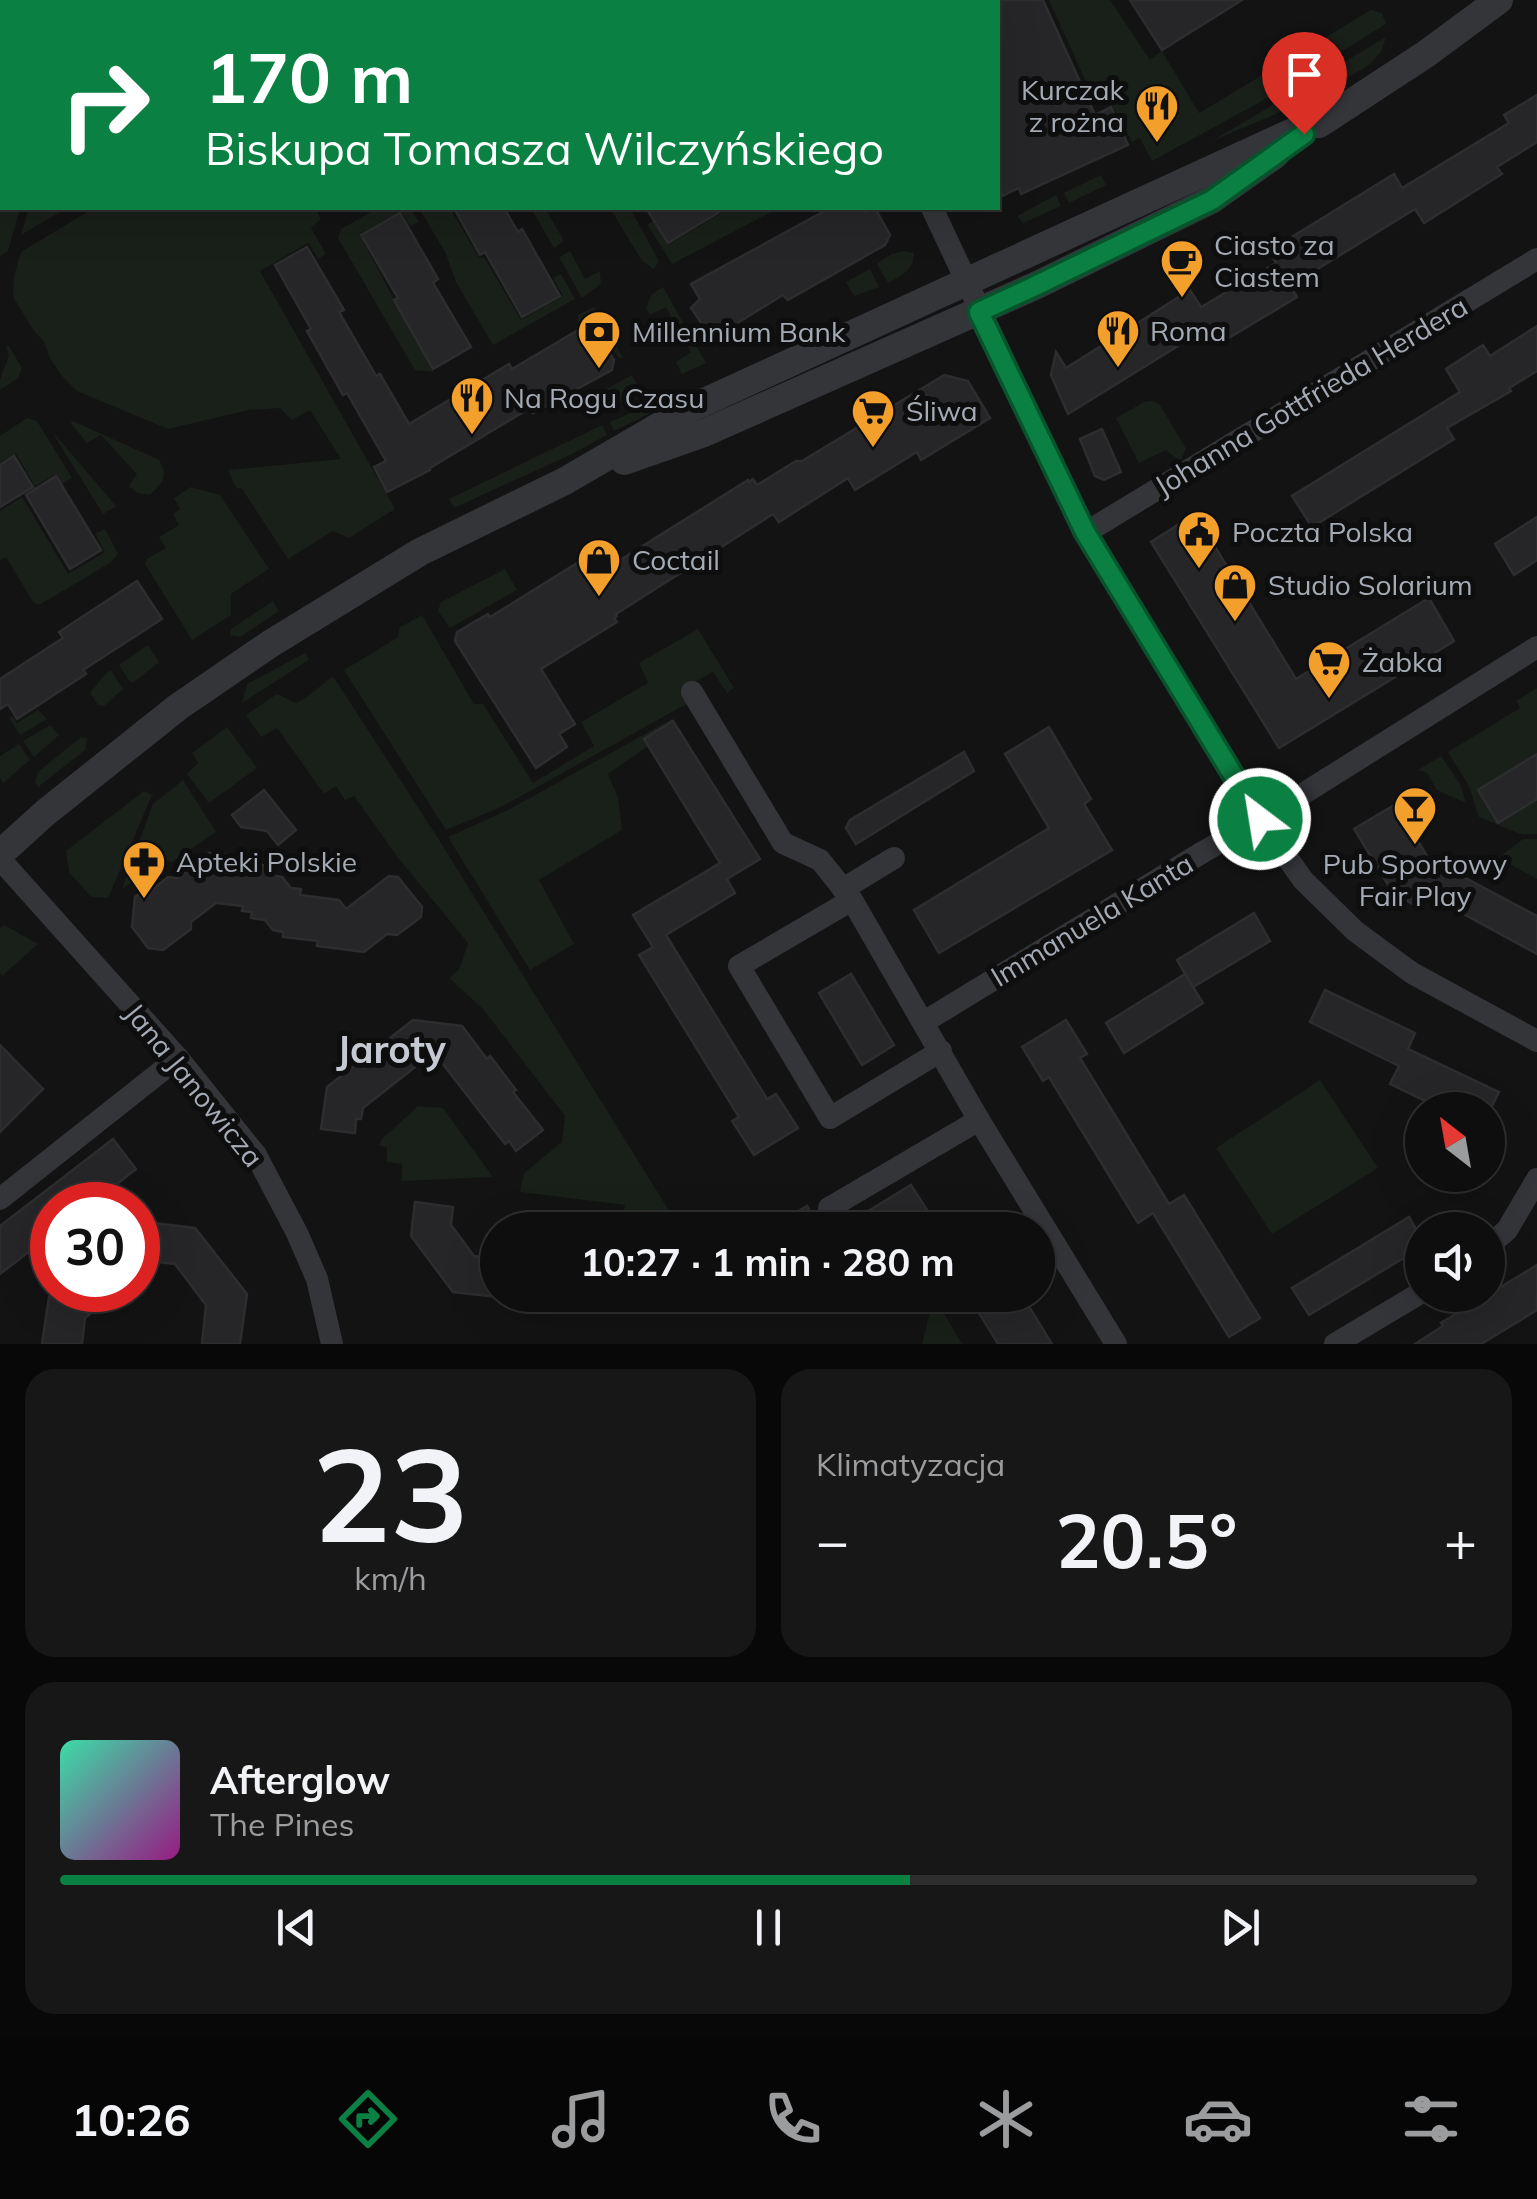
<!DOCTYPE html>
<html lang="pl">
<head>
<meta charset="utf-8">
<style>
  :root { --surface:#0e0e0f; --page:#171718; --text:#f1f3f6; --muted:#9b9c9e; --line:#2e2e2f; --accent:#0b8043 }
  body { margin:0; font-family:Mulish,sans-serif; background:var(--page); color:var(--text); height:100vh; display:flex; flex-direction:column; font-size:38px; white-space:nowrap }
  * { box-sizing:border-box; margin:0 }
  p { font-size:32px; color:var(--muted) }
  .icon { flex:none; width:55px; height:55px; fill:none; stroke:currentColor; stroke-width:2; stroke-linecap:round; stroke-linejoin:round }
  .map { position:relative; height:1344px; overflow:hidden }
  .side { display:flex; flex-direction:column; gap:25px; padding:25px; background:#080808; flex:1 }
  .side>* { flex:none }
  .banner { position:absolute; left:0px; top:0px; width:1000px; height:210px; box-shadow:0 10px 40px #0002,0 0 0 2px var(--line); background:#0b8043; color:#fff; overflow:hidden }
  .needle { width:65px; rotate:329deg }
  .fabs { position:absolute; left:1405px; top:1092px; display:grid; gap:20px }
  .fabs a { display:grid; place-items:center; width:100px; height:100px; border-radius:50%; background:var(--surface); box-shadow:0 10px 40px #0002,0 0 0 2px var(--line); font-size:50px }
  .speed { position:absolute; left:30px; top:1182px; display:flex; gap:20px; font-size:50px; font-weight:700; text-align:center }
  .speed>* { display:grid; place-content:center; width:130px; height:130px; border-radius:50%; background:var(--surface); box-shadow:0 10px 40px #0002,0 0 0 2px var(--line); line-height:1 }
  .speed .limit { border:15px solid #d22; background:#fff; color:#111 }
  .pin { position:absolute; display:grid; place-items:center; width:85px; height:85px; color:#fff; margin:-102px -42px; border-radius:50% 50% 50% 0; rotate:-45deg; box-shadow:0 0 10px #0007 }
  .pin .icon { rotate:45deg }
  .me { position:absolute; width:110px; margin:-55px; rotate:329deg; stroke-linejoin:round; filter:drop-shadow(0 0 8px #0008) }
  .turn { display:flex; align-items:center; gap:35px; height:210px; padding:0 40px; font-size:45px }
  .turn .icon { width:130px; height:130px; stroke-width:2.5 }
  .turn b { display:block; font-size:70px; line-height:85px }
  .big { font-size:75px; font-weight:700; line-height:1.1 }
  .side .tile { flex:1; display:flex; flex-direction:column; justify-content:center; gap:15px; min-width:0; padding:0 35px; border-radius:30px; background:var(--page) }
  .side .dial { align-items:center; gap:0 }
  .dial b { font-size:130px; line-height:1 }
  .song { display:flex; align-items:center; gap:30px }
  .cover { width:120px; height:120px; border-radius:15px; background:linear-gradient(135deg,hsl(160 70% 55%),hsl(310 70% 35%)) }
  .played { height:10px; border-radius:5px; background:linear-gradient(90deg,var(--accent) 60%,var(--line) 60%) }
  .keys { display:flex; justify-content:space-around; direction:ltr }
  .heat { display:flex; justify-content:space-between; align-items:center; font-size:55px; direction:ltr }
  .side .tiles { flex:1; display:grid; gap:25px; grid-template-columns:1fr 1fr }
  .tile:last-child { grid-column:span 2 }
  .trip { position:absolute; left:480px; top:1212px; width:575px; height:100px; border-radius:50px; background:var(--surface); box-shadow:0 10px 40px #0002,0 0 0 2px var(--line); font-weight:700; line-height:100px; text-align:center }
  .dock { display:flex; height:160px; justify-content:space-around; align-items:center; background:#060606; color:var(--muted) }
  .dock .icon { width:70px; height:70px }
  .dock .on { color:var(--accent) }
  .dock b { font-size:45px; color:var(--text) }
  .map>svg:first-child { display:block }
  .green { fill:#191f19 }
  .building { fill:#262628; stroke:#2d2d30; stroke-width:2.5 }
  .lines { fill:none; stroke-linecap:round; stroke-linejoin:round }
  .minor { stroke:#343539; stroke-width:22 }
  .tertiary { stroke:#343539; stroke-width:28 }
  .route-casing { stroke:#07532c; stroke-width:25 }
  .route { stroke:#0b8043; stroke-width:18 }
  .labels { text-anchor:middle; stroke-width:10; stroke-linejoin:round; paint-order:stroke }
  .poi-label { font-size:28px; fill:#a4abb5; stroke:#0e0e0f; text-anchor:start }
  .street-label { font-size:28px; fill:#a4abb5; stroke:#0e0e0f }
  .district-label { font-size:38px; font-weight:bold; fill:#c5c9d1; stroke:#0e0e0f }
</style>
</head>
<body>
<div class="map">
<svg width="1537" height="1344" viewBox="0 0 1537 1344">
  <rect width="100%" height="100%" fill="#131314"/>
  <g class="green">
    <path d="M440,0H595L596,2L437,1Z"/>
    <path d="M1049,0H1110L1150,60L1162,51L1199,113L1371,10L1382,13L1386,24L1262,101L1152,161L1140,138L1132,142L1105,93L1093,97Z"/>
    <path d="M1386,37L1381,52L1369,65L1311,99L1212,141Z"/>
    <path d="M2,134V208H20L8,251L0,256V136Z"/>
    <path d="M1101,175L1106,185L1069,203L1064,193Z"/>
    <path d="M1056,195L1061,206L1023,223L1017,216Z"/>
    <path d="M29,208H67L21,235Z"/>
    <path d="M94,208H318L316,209L321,219L311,228L326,254L318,259L308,243L260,271L395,509L349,538L333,531L288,559L242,489L236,488L228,470L341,459L310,410L292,420L280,408L249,410L168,429L77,391L62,376L51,360L43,340L34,331L13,297L14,276L21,252Z"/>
    <path d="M378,208H410L419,222L410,226L401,211L359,234L433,372L415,370L338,238L341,229Z"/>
    <path d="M419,208H450L479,258L484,257L521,320L563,296L553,278L561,274L575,299L493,345L456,282L446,254Z"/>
    <path d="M531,208H545L564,241L554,248Z"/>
    <path d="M610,208H630L659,261L654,269L642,261Z"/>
    <path d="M730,208H779L672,264L647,224L653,221L668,245Z"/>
    <path d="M570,251L585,279L600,271L601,284L582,298L559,257Z"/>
    <path d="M905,251L914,253C914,270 902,275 888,283L877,264L891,254Z"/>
    <path d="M870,269L879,287L854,296L846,282Z"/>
    <path d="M663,287L706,363L682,374L676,362L691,352L666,307L650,315L646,308L652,294Z"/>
    <path d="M594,307L623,358H619L599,332L592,335L583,321L578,323V315Z"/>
    <path d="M9,346L22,368L18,378L0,390V380L9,355L6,347Z"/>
    <path d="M632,375L641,392L607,408L601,406L595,395Z"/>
    <path d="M661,400L655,411L614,431L610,422Z"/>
    <path d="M1152,401L1160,405L1186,449L1180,462L1166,450L1139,463L1116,418L1144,402Z"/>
    <path d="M27,418L37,421L72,478L62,484L56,474L35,486L16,454L0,463V436Z"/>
    <path d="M73,421L159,460C169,478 163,482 150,495L138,493L129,486L137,474L101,435L87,443L70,422Z"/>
    <path d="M602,425L607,435L574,453L454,508L449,499Z"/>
    <path d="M51,430L116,506H117L103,514Z"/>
    <path d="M191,487L220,495L269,569L231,594V615L192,640L145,564L147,559L166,548L159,537L179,525L173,514L180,509L174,498Z"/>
    <path d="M22,497L68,574L105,552L95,534L105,529L118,554L110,563L39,605L33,602L6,557L0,560V511Z"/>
    <path d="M505,569L517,590L450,628L438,611L441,602Z"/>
    <path d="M273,601L279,611L240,637L230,635L231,629Z"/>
    <path d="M422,615L474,704H483L533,783L594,746L581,722L648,683L639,663L698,629L734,688L727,693L713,672L683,689L690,702L503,806L446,830L344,670L397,638L400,627Z"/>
    <path d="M148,645L159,662L134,682H130L119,665Z"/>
    <path d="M305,653L309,660L242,703L247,684Z"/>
    <path d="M111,670L123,689L104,706L98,705L90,693L106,673Z"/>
    <path d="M333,676L436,835L681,1230H620L625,1205L520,1192L524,1173L562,1142L565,1116L483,1009L449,978L459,970L468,943L399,859L354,796L345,800L336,786L324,794L277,728L261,737L246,715L277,694L296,703L307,697Z"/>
    <path d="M1537,688V754L1478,790L1498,822L1537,799V834H1520L1479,817L1469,786L1448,752L1520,708L1516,701Z"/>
    <path d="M38,710L47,719L20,735L9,718L12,716L17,723Z"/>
    <path d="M672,719L673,721L644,739L648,746L608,774L618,798L622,830L539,880L574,944L530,970L448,837L508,810Z"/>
    <path d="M50,725L59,735L34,757L23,741Z"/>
    <path d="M227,727L257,768L209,803L187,774L198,763L192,753Z"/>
    <path d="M81,737L87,738L85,750L38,787L35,782L38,772Z"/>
    <path d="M19,744L30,760L3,783L0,778V756Z"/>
    <path d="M1441,756L1460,784L1466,803L1437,790L1427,773L1418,770Z"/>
    <path d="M183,780L216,832L172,862L165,860L122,889L153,804Z"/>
    <path d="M144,791L152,795L108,898L91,897L69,872L66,851Z"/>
    <path d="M1523,839H1537V879L1498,858Z"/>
    <path d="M4,925L38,944L2,976L0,973V928Z"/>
    <path d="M1320,1080L1378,1168L1272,1234L1216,1148Z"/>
    <path d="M418,1106L443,1108L493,1177L402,1181V1164L387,1162V1147L379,1146L381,1140Z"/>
    <path d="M934,1296L962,1344H922Z"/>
  </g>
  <g class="building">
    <path d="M998,0H1043L1095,115L1111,107L1128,145L1021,194L1019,188L998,198Z"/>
    <path d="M1130,0H1242L1162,50Z"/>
    <path d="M1537,95V142L1497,167L1502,174L1424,223L1415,209L1290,286L1297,297L1222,342L1212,325L1068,414L1051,375L1056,352L1066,368L1190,290L1201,307L1276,263L1269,251L1394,174L1402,188L1509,123L1504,115Z"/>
    <path d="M454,208H504L518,232L522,229L560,296L522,317L485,252L480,255Z"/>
    <path d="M646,208H726L668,243Z"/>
    <path d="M830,208H861L864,212L875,208L890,235L885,245L788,300L783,295L716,336L708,333L691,308L700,299L691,284Z"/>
    <path d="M400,213L438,279L433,283L471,347L433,369L394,300L398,298L361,235Z"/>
    <path d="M307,247L344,310L339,312L376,376L380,374L409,424L509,364L512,369L585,326L592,338L598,334L614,360L612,370L533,413L530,408L430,468V470L387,492L374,467L386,461L347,393L343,395L307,331L311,329L275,265Z"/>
    <path d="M1537,326V371L1509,388L1511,391L1447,428L1454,439L1312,527L1292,496L1460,392L1446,369L1483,345L1490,356Z"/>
    <path d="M944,375L968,381L990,418L921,460L917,452L855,490L848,478L779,522L773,514L616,614L617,616L614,618L617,622L541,669L575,724L559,734L567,747L536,768L455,641L457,632L488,614L490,617L582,560L593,577L748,480L749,482L753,479L757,485L796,461H802Z"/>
    <path d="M1102,429L1121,472L1104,480L1095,476L1080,439Z"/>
    <path d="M14,456L33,487L0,507V465Z"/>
    <path d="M56,476L101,550L70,569L26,495Z"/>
    <path d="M1195,514L1296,679L1429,598L1454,641L1279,748L1151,542Z"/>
    <path d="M1537,517V560L1514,575L1495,544Z"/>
    <path d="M137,581L162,619L83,670L86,674L17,719L8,704L0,709V679L63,638L59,632Z"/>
    <path d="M673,721L760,859L727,879L735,893L666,935L767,1099L776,1094L798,1128L754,1155L732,1121L739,1117L639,955L653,947L633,915L720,863L644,739Z"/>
    <path d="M1049,727L1091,799L1084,804L1112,850L939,953L914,910L1049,828L1005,754Z"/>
    <path d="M964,752L974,771L856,844L846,828L850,820Z"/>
    <path d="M1537,754V799L1498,823L1478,790Z"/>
    <path d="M264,790L296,830L278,845L267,831L241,827L232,815Z"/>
    <path d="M1396,804L1428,858L1537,916V954L1425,893L1418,907L1393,893L1354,829Z"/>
    <path d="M209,853L245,857L250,863L268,866L276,876L282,877L291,888L301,889L300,895L339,900L346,909L389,876L398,877L422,907L421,917L397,935L387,934L364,952L317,946L318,941L283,937V932L273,930L265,920L251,918L252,912L242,911L243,906L216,903L191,922V929L163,950L148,948L132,927L135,897L147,888L153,889L168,877L177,878Z"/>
    <path d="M1254,913L1270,941L1193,987L1177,960Z"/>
    <path d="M851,974L894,1045L862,1065L819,993Z"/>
    <path d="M1185,974L1203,1003L1124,1053L1106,1023Z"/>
    <path d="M1325,990L1415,1033L1408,1049L1499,1092L1490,1110H1444L1390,1084L1399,1066L1310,1022Z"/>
    <path d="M413,1020L462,1026L487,1059L490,1056L516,1090L513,1092L543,1130L516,1151L509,1141L505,1144L442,1063L424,1060L363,1108L361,1119H356L355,1133L321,1129L327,1087Z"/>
    <path d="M1066,1020L1087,1054L1080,1058L1169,1204L1184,1195L1260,1318L1229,1337L1153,1213L1138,1223L1049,1077L1043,1081L1022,1047Z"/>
    <path d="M0,1045L43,1089L0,1132Z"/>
    <path d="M113,1139L136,1169L90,1205H52V1234L0,1274V1226Z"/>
    <path d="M911,1185L927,1210L917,1216L925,1230H837Z"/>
    <path d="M415,1202L453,1207L451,1225L474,1256L498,1259V1297L453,1292L411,1236Z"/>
    <path d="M807,1206L821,1230H767Z"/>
    <path d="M1409,1217L1422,1239V1247L1309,1315L1292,1288Z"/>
    <path d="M146,1222L195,1228L247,1294L240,1344H202L206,1305L175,1264L157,1262L138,1277V1228Z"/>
    <path d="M1537,1265V1310L1481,1344H1415L1443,1326L1441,1323Z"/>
    <path d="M58,1290H120L85,1318L82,1344H42L49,1297Z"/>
    <path d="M968,1295H1022L1052,1344H998Z"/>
  </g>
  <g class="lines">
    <g class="minor">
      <path d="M830,0L832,2"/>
      <path d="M932,208L1085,533L1260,819L1303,880L1355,931L1412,973L1537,1041"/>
      <path d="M1085,533L1537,259"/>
      <path d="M692,692L783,843L820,860L852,900L979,1120L1116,1344"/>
      <path d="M0,859L178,1058L256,1155L297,1233L317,1279L332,1344"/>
      <path d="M843,889L894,858"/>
      <path d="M852,900L739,966L830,1118L941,1051"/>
      <path d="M924,1022L1203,852L1290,802L1537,647"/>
      <path d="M0,1199L178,1058"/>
      <path d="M829,1208L979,1120"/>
      <path d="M1488,1246L1507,1230L1537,1179"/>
      <path d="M1335,1344L1422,1292"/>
    </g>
    <g class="tertiary">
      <path d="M1319,124L1426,54L1499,0"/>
      <path d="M624,461L704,433L1035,286L1211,200L1276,154"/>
      <path d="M0,854L45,813L178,707L270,644L420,552L565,481L687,410L1334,113"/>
    </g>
  </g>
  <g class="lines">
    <g class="route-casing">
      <path id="route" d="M1260,819L1085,532L979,312L1035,286L1212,200L1304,134"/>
    </g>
    <use href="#route" class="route"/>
  </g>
  <defs>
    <g id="restaurant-pin" transform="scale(2.25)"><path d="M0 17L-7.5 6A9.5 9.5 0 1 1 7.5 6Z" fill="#f39f2c" stroke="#0e0e0f"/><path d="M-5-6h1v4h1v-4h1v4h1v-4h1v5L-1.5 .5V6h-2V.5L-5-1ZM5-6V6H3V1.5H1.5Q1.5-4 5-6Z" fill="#111"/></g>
    <g id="cafe-pin" transform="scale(2.25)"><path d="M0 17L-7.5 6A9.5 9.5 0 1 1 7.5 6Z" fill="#f39f2c" stroke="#0e0e0f"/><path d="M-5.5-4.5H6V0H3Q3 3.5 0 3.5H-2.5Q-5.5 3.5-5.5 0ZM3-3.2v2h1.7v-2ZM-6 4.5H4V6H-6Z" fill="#111"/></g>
    <g id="bank-pin" transform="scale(2.25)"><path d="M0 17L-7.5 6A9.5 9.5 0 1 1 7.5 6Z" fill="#f39f2c" stroke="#0e0e0f"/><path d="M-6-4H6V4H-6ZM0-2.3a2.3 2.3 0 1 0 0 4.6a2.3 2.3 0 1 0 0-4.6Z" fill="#111"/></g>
    <g id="supermarket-pin" transform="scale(2.25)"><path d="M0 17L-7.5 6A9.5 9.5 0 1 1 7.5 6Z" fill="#f39f2c" stroke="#0e0e0f"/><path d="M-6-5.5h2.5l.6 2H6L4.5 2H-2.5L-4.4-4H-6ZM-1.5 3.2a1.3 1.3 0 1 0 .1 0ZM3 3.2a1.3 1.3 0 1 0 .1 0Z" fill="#111"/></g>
    <g id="civic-pin" transform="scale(2.25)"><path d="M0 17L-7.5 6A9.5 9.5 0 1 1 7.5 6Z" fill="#f39f2c" stroke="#0e0e0f"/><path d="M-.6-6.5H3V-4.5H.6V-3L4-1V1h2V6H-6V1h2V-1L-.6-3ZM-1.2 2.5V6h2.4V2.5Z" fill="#111"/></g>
    <g id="shop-pin" transform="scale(2.25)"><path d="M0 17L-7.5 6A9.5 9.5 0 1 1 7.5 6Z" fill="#f39f2c" stroke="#0e0e0f"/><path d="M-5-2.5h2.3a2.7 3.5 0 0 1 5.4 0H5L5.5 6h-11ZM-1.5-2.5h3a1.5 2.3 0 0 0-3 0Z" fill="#111"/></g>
    <g id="bar-pin" transform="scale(2.25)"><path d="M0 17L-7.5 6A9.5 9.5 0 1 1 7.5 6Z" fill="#f39f2c" stroke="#0e0e0f"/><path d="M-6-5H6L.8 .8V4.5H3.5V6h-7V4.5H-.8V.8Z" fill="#111"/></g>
    <g id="pharmacy-pin" transform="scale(2.25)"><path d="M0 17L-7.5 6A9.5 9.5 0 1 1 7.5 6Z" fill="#f39f2c" stroke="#0e0e0f"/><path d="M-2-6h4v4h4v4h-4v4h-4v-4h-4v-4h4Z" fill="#111"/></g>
  </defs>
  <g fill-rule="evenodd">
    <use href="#restaurant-pin" x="1157" y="106"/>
    <use href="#cafe-pin" x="1182" y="261"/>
    <use href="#restaurant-pin" x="1118" y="331"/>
    <use href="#bank-pin" x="599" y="332"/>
    <use href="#restaurant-pin" x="472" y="398"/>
    <use href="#supermarket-pin" x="873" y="411"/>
    <use href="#civic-pin" x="1199" y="532"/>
    <use href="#shop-pin" x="599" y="560"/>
    <use href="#shop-pin" x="1235" y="585"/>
    <use href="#supermarket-pin" x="1329" y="662"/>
    <use href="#bar-pin" x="1415" y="808"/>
    <use href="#pharmacy-pin" x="144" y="862"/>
  </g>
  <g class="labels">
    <g class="poi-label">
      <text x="1124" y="100" text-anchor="end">Kurczak<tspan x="1124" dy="32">z rożna</tspan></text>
      <text x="1214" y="255">Ciasto za<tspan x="1214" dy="32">Ciastem</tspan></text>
      <text x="1150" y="341">Roma</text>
      <text x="632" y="342">Millennium Bank</text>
      <text x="504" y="408">Na Rogu Czasu</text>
      <text x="906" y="421">Śliwa</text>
      <text x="1232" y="542">Poczta Polska</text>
      <text x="632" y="570">Coctail</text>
      <text x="1268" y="595">Studio Solarium</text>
      <text x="1362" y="672">Żabka</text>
      <text x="176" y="872">Apteki Polskie</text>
      <text x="1415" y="874" text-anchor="middle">Pub Sportowy<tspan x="1415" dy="32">Fair Play</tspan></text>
    </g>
    <g class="street-label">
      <text transform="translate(1311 396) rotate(-31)" y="10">Johanna Gottfrieda Herdera</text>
      <text transform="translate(1092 920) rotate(-31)" y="10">Immanuela Kanta</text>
      <text transform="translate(194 1085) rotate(51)" y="10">Jana Janowicza</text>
    </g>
    <g class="district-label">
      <text x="391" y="1063">Jaroty</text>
    </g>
  </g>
</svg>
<div class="fabs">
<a><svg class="needle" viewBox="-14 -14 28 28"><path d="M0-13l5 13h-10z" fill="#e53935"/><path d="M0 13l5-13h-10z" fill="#9b9c9e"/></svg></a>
<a><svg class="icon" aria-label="sound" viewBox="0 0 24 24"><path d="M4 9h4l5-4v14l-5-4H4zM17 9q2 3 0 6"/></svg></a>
</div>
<div class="speed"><div class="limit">30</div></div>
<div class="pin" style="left:1304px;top:134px;background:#d93025"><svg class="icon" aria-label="arrive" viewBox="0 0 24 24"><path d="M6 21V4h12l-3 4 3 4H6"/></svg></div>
<svg class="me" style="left:1260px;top:819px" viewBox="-20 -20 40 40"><circle r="17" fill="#0b8043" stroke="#fff" stroke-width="3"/><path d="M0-11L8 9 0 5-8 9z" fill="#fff"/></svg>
<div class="trip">10:27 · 1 min · 280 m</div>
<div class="banner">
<div class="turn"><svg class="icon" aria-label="right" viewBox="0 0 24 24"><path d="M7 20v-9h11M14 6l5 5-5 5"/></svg><div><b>170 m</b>Biskupa Tomasza Wilczyńskiego</div></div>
</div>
</div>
<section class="side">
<div class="tiles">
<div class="tile dial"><b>23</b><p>km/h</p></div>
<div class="tile"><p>Klimatyzacja</p>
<div class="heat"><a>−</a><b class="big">20.5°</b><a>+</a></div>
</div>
<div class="tile">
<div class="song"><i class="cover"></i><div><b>Afterglow</b><p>The Pines</p></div></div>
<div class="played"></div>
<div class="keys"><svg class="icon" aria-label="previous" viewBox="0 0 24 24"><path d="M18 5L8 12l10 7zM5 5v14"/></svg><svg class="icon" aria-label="pause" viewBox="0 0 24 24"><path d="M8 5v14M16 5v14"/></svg><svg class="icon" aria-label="next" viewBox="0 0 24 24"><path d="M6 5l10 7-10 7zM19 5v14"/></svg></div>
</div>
</div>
</section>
<nav class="dock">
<b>10:26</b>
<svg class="icon on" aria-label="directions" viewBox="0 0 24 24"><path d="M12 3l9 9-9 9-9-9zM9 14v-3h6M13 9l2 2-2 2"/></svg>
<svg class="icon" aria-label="music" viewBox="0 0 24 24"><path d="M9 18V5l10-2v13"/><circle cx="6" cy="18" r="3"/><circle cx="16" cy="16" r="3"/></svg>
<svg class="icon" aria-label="phone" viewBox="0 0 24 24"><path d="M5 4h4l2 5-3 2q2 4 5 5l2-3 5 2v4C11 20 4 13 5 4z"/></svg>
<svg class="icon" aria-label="climate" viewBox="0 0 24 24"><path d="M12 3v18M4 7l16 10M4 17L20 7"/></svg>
<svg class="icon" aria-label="car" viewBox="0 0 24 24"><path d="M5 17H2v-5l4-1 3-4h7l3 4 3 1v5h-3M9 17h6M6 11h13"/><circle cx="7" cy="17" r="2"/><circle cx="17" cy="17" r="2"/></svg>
<svg class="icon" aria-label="filters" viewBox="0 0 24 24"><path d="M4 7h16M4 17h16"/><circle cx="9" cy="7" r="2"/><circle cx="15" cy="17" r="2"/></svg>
</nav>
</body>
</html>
